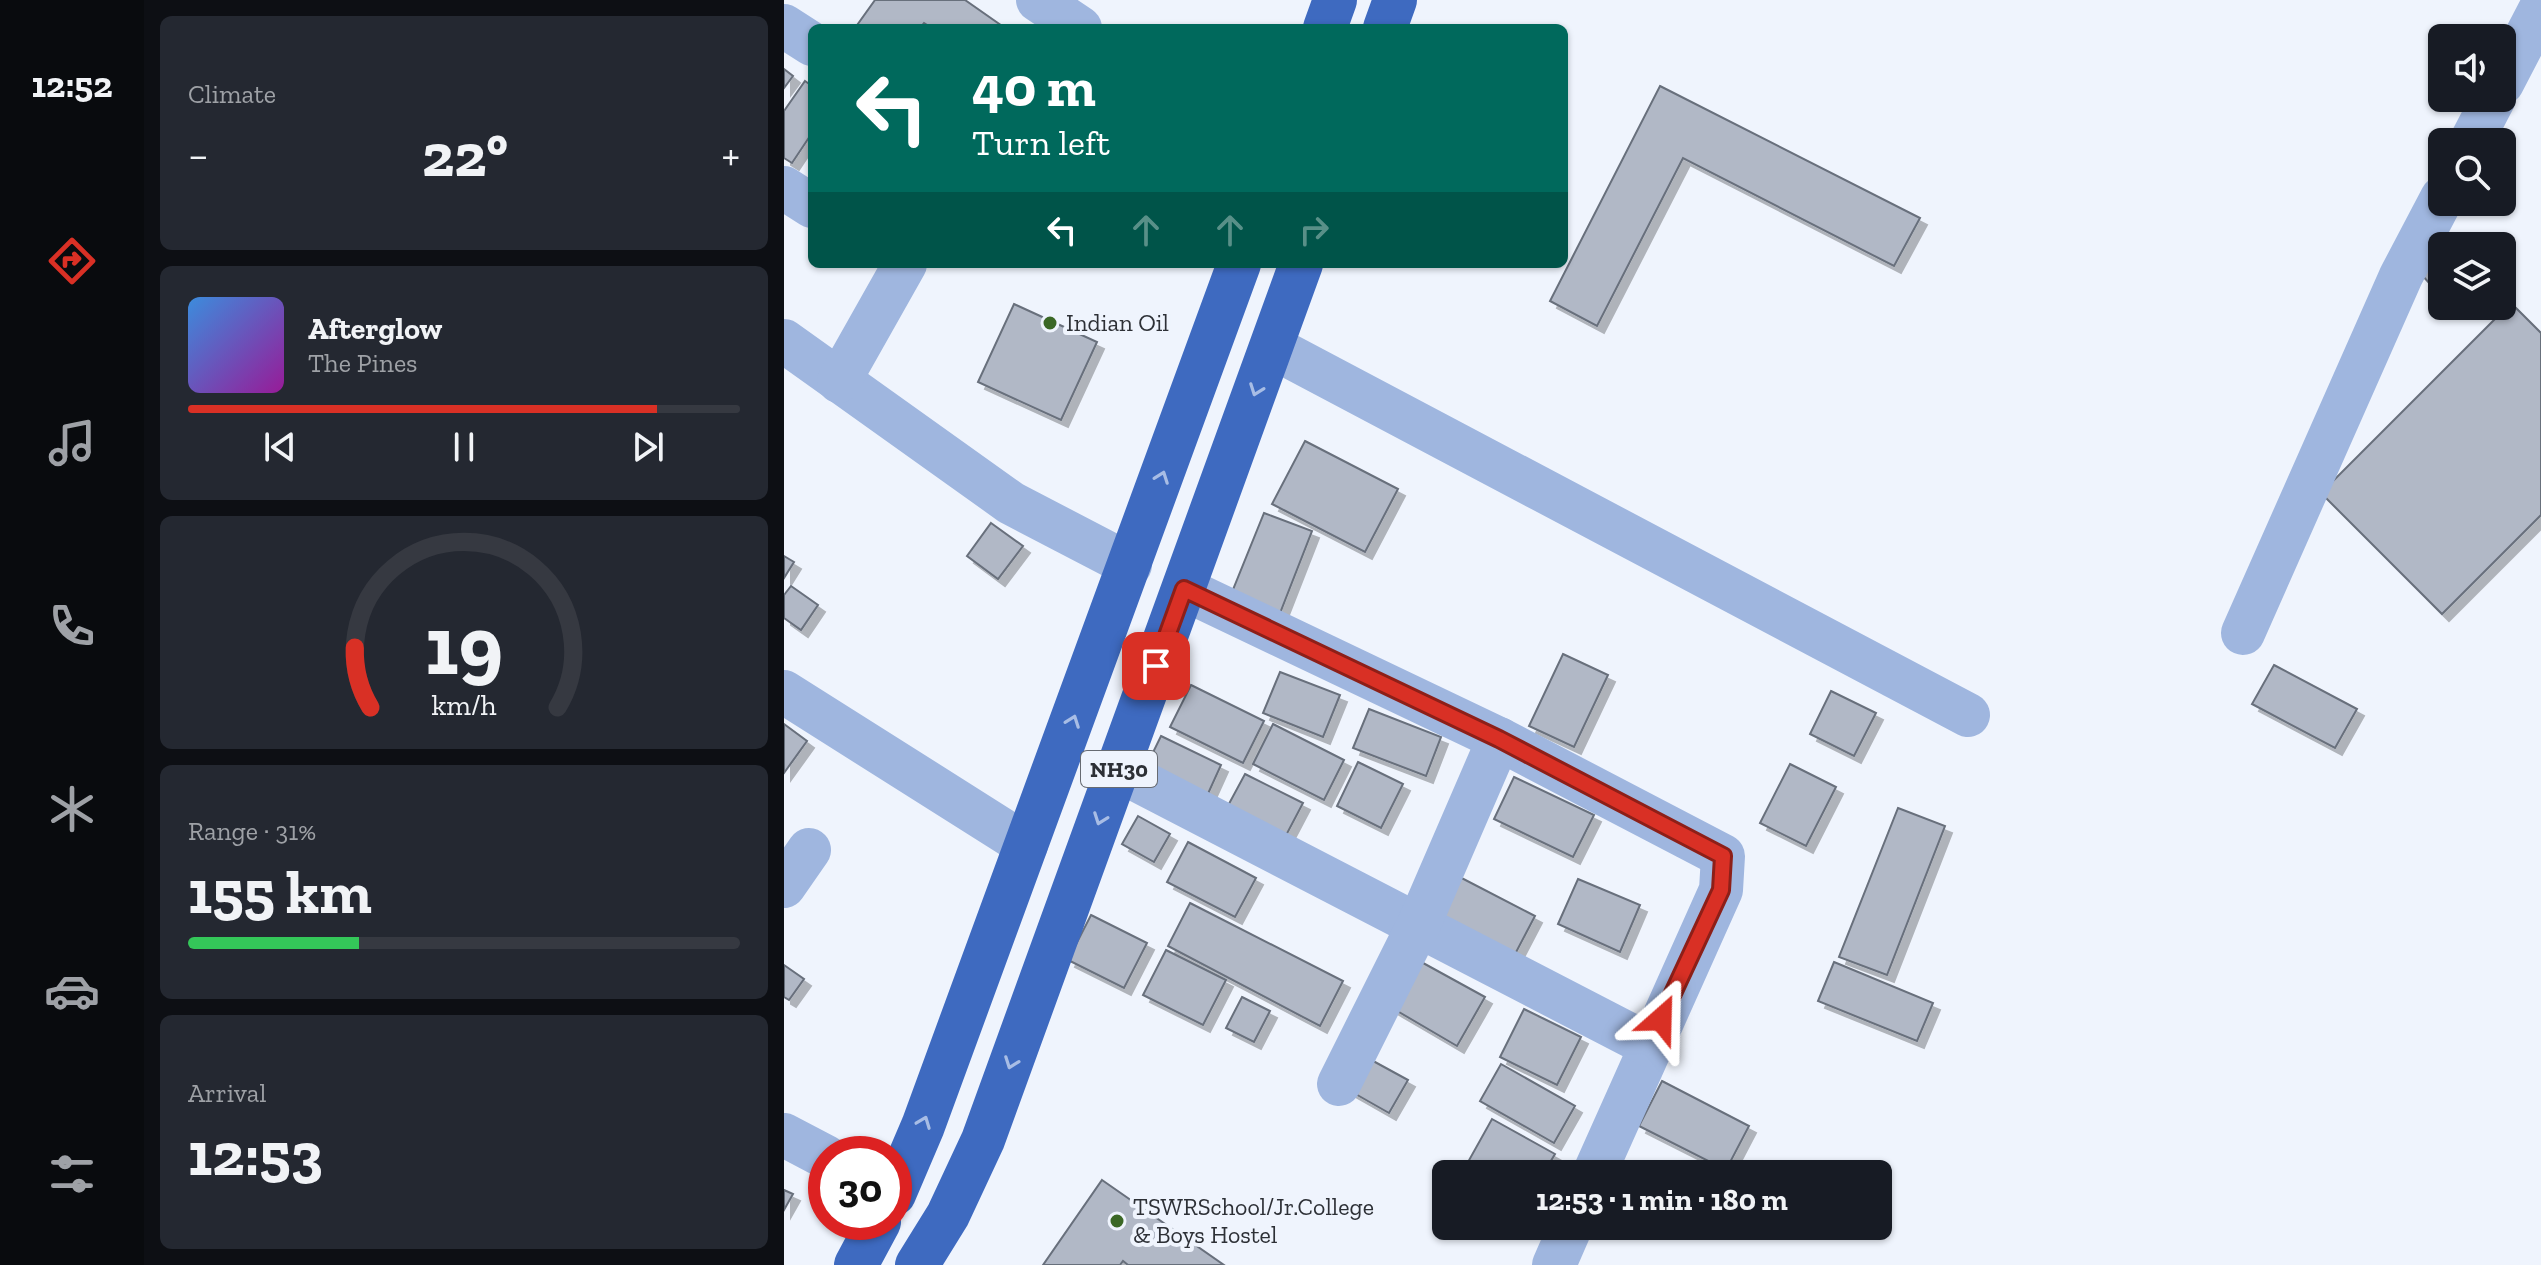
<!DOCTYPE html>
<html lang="en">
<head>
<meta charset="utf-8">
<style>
  :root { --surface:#171b24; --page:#242831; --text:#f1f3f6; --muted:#9ea1a6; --line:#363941; --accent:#d93025 }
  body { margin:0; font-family:"Zilla Slab",serif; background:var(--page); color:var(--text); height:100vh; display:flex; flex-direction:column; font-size:30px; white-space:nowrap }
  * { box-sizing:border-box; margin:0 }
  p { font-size:26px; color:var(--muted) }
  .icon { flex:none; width:44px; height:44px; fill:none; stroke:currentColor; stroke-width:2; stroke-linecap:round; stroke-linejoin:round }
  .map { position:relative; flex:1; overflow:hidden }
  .details { display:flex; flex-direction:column; gap:16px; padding:16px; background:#0d0f14; width:640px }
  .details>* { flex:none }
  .top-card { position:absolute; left:24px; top:24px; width:760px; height:244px; border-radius:12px; box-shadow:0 2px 6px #0004; background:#00695c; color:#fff; overflow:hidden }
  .buttons { position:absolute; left:1644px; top:24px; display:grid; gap:16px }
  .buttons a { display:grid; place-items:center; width:88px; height:88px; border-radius:12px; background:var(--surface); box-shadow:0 2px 6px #0004; font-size:40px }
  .speed { position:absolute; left:24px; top:1136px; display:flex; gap:16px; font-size:40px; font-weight:700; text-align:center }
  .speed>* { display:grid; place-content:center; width:104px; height:104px; border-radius:50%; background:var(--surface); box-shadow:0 2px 6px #0004; line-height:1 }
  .speed .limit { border:12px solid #d22; background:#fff; color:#111 }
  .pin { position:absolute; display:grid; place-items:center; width:68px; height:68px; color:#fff; margin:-34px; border-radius:16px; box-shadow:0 4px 12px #0006 }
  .me { position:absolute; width:88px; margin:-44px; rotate:25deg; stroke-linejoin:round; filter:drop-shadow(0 0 6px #0008) }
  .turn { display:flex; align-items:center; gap:28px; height:168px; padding:0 32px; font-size:36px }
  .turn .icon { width:104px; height:104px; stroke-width:2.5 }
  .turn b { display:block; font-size:56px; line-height:68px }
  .lanes { display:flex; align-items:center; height:76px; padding:0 32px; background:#0003; justify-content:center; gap:40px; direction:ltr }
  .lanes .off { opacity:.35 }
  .big { font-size:60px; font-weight:800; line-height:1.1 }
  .details .tile { flex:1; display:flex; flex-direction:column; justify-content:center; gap:12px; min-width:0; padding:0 28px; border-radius:12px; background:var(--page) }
  .details .dial { align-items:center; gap:0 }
  .dial svg { height:208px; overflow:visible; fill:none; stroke:var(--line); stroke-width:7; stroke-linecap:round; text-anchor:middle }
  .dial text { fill:var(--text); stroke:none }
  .song { display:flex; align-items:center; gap:24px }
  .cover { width:96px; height:96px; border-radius:12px; background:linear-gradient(135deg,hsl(210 70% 55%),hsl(300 70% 35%)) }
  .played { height:8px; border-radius:4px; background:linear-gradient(90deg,var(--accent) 85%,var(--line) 85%) }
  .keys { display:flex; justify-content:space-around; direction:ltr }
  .heat { display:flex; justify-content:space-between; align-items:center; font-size:44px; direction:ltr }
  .charge { height:12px; border-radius:6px; background:linear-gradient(90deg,#34c759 31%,var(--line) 0) }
  .trip { position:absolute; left:648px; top:1160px; width:460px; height:80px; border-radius:12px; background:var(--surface); box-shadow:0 2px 6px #0004; font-weight:800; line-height:80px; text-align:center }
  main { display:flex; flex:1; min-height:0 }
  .tabs { display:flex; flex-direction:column; width:144px; justify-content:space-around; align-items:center; background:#090b0e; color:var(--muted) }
  .tabs .icon { width:56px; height:56px }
  .tabs .active { color:var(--accent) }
  .tabs b { font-size:36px; color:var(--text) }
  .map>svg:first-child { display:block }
  .building { fill:#b1b8c6; stroke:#686f7c; stroke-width:2; filter:url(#shadow) }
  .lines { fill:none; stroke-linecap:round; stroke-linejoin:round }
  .minor { stroke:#9fb6df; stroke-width:44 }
  .highway { stroke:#3e6ac0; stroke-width:44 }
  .oneway { stroke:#a8bde5 }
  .route-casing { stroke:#8d1f18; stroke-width:20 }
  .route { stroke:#d93025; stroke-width:14 }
  .poi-dot { fill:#3b6826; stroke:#eff4fd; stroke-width:3 }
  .labels { text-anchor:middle; stroke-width:8; stroke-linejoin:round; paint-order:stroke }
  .shield { fill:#eff4fd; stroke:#676b72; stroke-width:2 }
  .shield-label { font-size:22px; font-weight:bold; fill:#2d3036 }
  .poi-label { font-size:24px; fill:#2d3036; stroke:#eff4fd; text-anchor:start }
</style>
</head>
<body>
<main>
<nav class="tabs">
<b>12:52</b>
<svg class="icon active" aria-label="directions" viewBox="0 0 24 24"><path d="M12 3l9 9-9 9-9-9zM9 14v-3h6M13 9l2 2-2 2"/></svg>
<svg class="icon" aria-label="music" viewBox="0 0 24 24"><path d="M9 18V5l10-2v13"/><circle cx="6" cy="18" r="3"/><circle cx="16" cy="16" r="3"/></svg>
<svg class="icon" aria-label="phone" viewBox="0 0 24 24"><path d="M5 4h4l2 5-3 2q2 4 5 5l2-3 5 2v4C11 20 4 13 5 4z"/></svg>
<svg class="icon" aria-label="climate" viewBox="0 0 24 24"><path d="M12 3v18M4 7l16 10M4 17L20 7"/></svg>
<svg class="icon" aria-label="car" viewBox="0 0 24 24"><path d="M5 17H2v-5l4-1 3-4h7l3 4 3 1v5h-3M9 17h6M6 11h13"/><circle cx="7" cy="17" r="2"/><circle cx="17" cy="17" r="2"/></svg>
<svg class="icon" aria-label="filters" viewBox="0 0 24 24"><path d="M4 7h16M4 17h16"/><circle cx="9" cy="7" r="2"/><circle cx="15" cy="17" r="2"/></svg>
</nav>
<section class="details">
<div class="tile"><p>Climate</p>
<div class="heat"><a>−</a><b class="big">22°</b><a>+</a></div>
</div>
<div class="tile">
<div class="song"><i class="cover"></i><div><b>Afterglow</b><p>The Pines</p></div></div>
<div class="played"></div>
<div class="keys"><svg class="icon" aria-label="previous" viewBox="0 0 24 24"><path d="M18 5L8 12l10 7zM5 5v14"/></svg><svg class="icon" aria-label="pause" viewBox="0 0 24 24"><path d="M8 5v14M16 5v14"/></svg><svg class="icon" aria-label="next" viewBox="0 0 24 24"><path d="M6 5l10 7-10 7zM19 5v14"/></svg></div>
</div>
<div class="tile dial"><svg viewBox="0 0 100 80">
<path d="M14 69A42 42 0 1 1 86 69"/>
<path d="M14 69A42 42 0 0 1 8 46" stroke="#d93025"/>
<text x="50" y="56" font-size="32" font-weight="700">19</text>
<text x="50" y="72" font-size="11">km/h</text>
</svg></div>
<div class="tile"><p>Range · 31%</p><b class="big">155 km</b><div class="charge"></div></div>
<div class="tile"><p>Arrival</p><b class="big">12:53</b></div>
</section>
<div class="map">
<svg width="1757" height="1265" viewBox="0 0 1757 1265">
  <defs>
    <filter id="shadow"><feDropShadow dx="7" dy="7" stdDeviation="0" flood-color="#0004"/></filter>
  </defs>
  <rect width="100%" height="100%" fill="#eff4fd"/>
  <g class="building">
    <path d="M91,0H181L221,28H148L140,23L136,28H71Z"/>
    <path d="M0,69L9,76L0,88Z"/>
    <path d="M21,81L28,86V133L8,163L0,158V111Z"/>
    <path d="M876,86L1136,218L1110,266L899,158L813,326L766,301Z"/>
    <path d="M1677,234L1688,246H1664Z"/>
    <path d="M1658,252V297L1636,273Z"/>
    <path d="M1727,303L1757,333V515L1658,614L1537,493Z"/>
    <path d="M230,304L313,342L277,420L194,382Z"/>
    <path d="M521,441L614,489L581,552L488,504Z"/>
    <path d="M480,513L528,531L491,626L442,607Z"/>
    <path d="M207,523L239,546L214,579L183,556Z"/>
    <path d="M0,556L10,562L0,578Z"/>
    <path d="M7,586L34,605L17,630L0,618V595Z"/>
    <path d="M779,654L824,675L790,747L745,726Z"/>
    <path d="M1490,665L1573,709L1551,748L1468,704Z"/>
    <path d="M496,672L556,695L539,737L479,713Z"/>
    <path d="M407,685L480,721L459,763L386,727Z"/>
    <path d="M1047,691L1092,713L1070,756L1026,734Z"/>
    <path d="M585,709L657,737L642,776L569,748Z"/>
    <path d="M0,724L23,741L0,773Z"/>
    <path d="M489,724L560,760L540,800L469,764Z"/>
    <path d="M377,736L437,765L418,807L356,779Z"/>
    <path d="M574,762L619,784L597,828L553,806Z"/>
    <path d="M1006,764L1052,787L1022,846L976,823Z"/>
    <path d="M461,774L519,803L498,843L440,813Z"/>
    <path d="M730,777L810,815L789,857L710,819Z"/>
    <path d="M1114,808L1161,826L1103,975L1055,957Z"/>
    <path d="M354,816L386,834L370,862L338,844Z"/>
    <path d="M404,842L472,878L451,917L383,882Z"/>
    <path d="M666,872L751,916L729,958L644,914Z"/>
    <path d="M794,879L856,905L836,952L774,924Z"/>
    <path d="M406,903L559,981L536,1026L384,946Z"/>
    <path d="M307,915L363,943L340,988L284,960Z"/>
    <path d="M382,950L442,980L419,1025L359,995Z"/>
    <path d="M630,958L701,997L673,1046L603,1005Z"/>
    <path d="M1050,962L1149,1003L1133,1041L1034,1001Z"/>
    <path d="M0,965L20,979L5,1000L0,997Z"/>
    <path d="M458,997L486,1011L470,1042L442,1028Z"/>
    <path d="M740,1009L797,1037L773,1085L716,1057Z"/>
    <path d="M580,1056L624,1080L605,1113L561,1088Z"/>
    <path d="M717,1064L791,1106L770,1143L696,1101Z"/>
    <path d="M878,1081L965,1126L942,1170L855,1126Z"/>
    <path d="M708,1119L771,1154L759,1174H705L684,1162Z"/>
    <path d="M318,1180L440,1265H344L339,1261L336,1265H259Z"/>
    <path d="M0,1190L9,1194L0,1210Z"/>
  </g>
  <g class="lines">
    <g class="minor">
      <path d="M254,0L296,28"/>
      <path d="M0,26L28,44"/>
      <path d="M1718,83L1757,8"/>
      <path d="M1687,142L1710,98"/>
      <path d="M0,188L28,206"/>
      <path d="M0,341L227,503L346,565"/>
      <path d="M488,347L1184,715"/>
      <path d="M55,381L121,264"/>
      <path d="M400,589L715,739L939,856L937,890L810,1174"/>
      <path d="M1459,633L1617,276L1658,198"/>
      <path d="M0,692L242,845"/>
      <path d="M334,770L865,1045"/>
      <path d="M0,886L25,850"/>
      <path d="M555,1084L635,924L715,739"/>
      <path d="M0,1135L42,1157"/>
      <path d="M770,1265L787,1226"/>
    </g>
    <g class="highway">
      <path d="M541,28L551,0"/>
      <path d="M601,28L611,0"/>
      <path d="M110,1194L139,1126L455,264"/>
      <path d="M72,1265L95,1222"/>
      <path d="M133,1265L164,1215L199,1140L517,264"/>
    </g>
  </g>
  <defs><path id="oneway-chevron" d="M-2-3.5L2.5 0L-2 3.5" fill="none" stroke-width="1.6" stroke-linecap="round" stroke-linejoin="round" transform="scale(2)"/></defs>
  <g class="oneway">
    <use href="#oneway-chevron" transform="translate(472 390) rotate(110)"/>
    <use href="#oneway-chevron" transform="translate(378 477) rotate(-70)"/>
    <use href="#oneway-chevron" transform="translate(289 721) rotate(-70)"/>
    <use href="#oneway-chevron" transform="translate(316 819) rotate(110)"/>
    <use href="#oneway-chevron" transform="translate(227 1063) rotate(110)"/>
    <use href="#oneway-chevron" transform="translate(140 1122) rotate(-69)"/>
  </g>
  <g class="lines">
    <g class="route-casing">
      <path id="route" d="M372,666L400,589L715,739L939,856L937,890L877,1019"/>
    </g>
    <use href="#route" class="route"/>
  </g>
  <g class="poi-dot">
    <circle cx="266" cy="323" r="8"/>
    <circle cx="333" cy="1221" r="8"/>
  </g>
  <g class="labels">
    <rect class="shield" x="297" y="751" width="76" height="36" rx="6"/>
    <g class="shield-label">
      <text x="335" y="777">NH30</text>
    </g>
    <g class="poi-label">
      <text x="282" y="331">Indian Oil</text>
      <text x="349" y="1215">TSWRSchool/Jr.College<tspan x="349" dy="28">&amp; Boys Hostel</tspan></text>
    </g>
  </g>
</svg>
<div class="buttons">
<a><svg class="icon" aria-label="sound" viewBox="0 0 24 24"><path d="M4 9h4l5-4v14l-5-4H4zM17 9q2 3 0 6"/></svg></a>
<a><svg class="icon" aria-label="search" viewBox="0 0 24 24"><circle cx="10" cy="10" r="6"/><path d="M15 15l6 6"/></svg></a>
<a><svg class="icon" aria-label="layers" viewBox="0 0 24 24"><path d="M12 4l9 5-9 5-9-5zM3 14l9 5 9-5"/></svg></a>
</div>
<div class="speed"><div class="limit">30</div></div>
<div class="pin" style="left:372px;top:666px;background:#d93025"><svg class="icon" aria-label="arrive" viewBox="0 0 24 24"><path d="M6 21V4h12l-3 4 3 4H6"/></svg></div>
<svg class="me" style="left:877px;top:1019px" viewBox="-20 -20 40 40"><path d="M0-17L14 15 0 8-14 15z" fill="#d93025" stroke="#fff" stroke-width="4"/></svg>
<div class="trip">12:53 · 1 min · 180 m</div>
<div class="top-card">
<div class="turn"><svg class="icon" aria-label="left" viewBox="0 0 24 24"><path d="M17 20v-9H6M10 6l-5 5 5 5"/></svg><div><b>40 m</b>Turn left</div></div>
<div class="lanes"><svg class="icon" aria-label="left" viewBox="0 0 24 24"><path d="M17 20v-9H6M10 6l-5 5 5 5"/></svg><svg class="icon off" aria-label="ahead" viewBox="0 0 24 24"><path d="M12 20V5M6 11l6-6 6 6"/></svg><svg class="icon off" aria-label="ahead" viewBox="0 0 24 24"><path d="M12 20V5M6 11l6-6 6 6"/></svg><svg class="icon off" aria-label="right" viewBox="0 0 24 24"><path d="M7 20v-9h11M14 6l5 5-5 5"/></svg></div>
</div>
</div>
</main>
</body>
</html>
